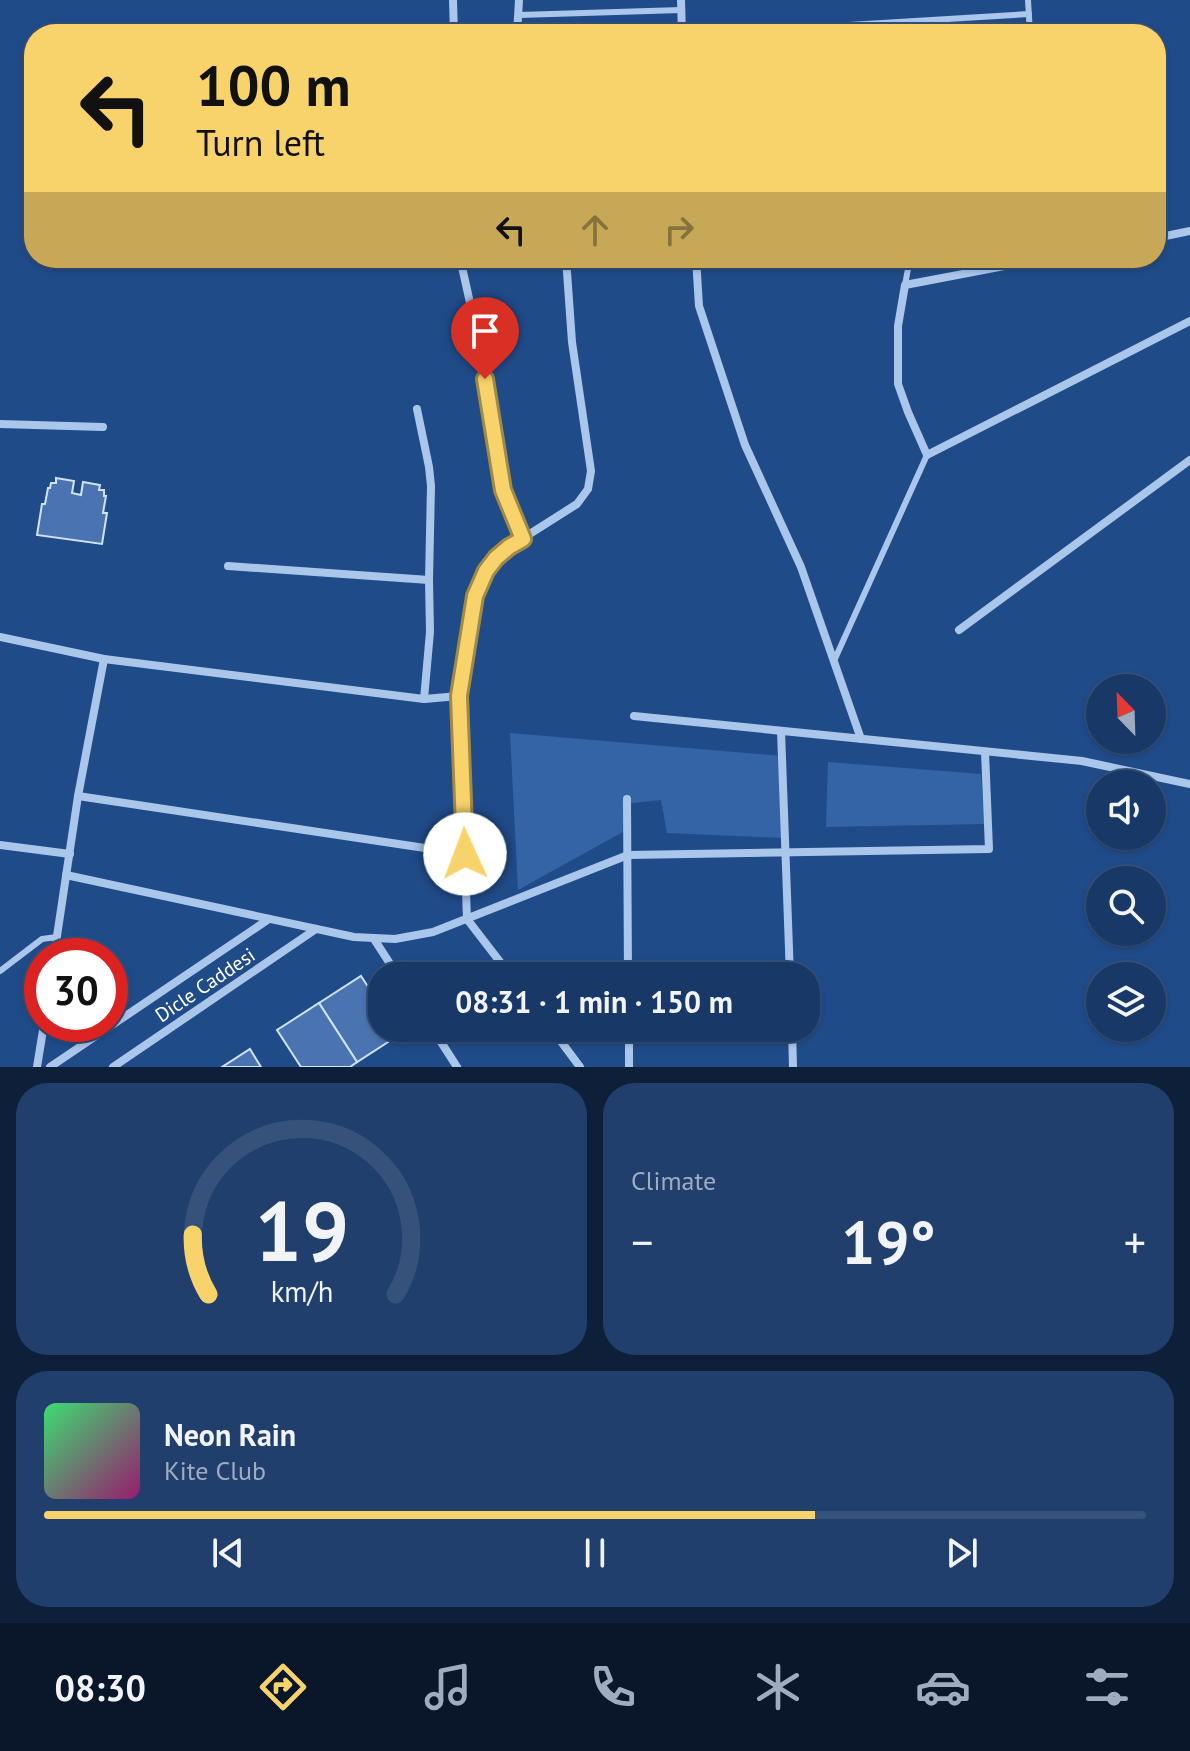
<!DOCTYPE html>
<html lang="en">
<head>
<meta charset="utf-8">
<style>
  :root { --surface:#183867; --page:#213f6d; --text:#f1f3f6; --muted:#9facc0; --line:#36527b; --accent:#f8d36c }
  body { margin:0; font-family:"PT Sans",sans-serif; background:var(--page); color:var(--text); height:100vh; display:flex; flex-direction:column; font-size:30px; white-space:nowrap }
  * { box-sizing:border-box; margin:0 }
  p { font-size:26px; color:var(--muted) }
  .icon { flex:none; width:44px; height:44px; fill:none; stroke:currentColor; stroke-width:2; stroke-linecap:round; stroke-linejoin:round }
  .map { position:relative; height:1067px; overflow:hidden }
  .drawer { display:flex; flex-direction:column; gap:16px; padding:16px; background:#0d1f39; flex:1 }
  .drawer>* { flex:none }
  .guide { position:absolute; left:24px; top:24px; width:1142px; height:244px; border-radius:32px; box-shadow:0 2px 6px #0004,0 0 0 2px var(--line); background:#f8d36c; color:#111; overflow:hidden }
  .needle { width:52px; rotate:337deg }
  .fabs { position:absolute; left:1086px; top:674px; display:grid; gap:16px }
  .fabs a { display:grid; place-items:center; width:80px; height:80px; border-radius:50%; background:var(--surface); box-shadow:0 2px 6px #0004,0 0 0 2px var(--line); font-size:40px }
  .speed { position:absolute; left:24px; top:938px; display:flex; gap:16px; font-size:40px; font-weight:700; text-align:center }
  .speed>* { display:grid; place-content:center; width:104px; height:104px; border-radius:50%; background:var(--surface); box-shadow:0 2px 6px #0004,0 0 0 2px var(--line); line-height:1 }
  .speed .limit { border:12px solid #d22; background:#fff; color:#111 }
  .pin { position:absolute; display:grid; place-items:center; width:68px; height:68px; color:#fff; margin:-82px -34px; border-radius:50% 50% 50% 0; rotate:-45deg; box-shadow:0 0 8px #0007 }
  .pin .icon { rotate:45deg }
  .me { position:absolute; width:88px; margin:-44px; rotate:358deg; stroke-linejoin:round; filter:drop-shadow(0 0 6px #0008) }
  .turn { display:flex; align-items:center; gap:28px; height:168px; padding:0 40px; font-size:36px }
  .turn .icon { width:104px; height:104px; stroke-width:2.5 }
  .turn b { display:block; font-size:56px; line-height:68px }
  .lanes { display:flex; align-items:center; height:76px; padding:0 40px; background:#0003; justify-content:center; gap:40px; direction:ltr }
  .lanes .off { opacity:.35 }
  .big { font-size:60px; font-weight:600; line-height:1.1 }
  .drawer .card { flex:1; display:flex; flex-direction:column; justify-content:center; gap:12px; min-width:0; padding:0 28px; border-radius:32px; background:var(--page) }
  .drawer .dial { align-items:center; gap:0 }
  .dial svg { height:208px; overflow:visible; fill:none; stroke:var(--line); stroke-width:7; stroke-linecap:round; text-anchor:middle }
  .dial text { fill:var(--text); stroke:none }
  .song { display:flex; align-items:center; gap:24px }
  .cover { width:96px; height:96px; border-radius:12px; background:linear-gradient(135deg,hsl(140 70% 55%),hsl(320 70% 35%)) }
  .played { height:8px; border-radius:4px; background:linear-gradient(90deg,var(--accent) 70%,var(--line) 70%) }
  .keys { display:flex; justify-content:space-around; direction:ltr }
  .heat { display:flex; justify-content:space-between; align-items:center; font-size:44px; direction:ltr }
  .drawer .tiles { flex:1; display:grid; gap:16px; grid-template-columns:1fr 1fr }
  .card:last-child { grid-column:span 2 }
  .trip { position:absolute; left:368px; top:962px; width:452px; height:80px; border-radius:32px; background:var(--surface); box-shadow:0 2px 6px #0004,0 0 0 2px var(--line); font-weight:600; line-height:80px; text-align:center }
  .menu { display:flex; height:128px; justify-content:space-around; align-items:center; background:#0a1629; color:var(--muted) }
  .menu .icon { width:56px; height:56px }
  .menu .selected { color:var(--accent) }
  .menu b { font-size:36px; color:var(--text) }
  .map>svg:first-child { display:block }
  .green { fill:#3464a6 }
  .building { fill:#4974b1; stroke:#d0e1f8; stroke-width:2 }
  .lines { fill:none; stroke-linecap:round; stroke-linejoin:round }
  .lane { stroke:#abc6eb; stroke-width:6 }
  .street { stroke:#abc6eb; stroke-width:8 }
  .route-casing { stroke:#a18946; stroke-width:20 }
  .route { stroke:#f8d36c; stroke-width:14 }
  .labels { text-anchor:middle; stroke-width:8; stroke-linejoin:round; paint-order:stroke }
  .street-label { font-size:20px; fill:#fff; stroke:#204b89 }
</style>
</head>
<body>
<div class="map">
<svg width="1190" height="1067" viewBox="0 0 1190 1067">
  <rect width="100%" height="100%" fill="#204b89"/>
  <g class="green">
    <path d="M510,733L782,756L784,838L667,833L661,800L624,804L630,828L518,890Z"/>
    <path d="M828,762L981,774L984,824L826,827Z"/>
  </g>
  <g class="building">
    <path d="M56,478L74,481L72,493L81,495L83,482L100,485L99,490H104V496H106L103,513H107L102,544L37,535L42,504H45L48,488H50L51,483H56Z"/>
    <path d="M361,976L382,1008V1028H395L399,1035L357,1062L319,1003Z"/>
    <path d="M319,1003L357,1062L350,1067H301L277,1030Z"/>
    <path d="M250,1049L261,1067H222Z"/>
  </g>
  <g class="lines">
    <g class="lane">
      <path d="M1028,0L1030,34"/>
      <path d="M519,15L681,10"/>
      <path d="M732,34V32L1029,14"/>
      <path d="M905,285L910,258"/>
      <path d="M834,661L927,455"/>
      <path d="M0,971L42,939L57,937"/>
    </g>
    <g class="street">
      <path d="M453,0L454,34"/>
      <path d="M681,0L682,34"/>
      <path d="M517,34L519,0"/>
      <path d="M1156,238L1190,231"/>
      <path d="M460,258L481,352L503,490L523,539"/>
      <path d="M696,258L699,306L745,445L801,567L861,739"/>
      <path d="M1047,258L905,285L898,326V384L908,412L927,455L1190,321"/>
      <path d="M417,409L429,467L431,486L429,580L430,632L424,699"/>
      <path d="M0,424L103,427"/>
      <path d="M228,566L429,580"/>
      <path d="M959,630L1190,460"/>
      <path d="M0,637L104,659L424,699L459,696"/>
      <path d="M634,716L1082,761L1190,784"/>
      <path d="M781,731L790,976"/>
      <path d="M78,796L465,854"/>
      <path d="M627,799L628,976"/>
      <path d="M0,845L70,854"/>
      <path d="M66,875L354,937L395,939L433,932L628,855L989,849L985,752"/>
      <path d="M374,939L398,976"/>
      <path d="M54,956L78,796L104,659"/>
      <path d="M511,976L467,919L459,696L473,609L480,583L486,571L496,558L509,547L577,504L588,489L591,471L572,342L566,258"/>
      <path d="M432,1028L457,1067"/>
      <path d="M551,1028L580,1067"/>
      <path d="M629,1028V1067"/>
      <path d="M792,1028L793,1067"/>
      <path d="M37,1067L44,1024"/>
      <path d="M50,1067L269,919"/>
      <path d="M113,1067L316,929"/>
    </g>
  </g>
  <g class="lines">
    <g class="route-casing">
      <path id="route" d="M465,854L459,696L475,596L486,571L496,558L509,547L523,539L503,490L485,379"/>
    </g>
    <use href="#route" class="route"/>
  </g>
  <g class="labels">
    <g class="street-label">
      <text transform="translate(205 985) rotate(-34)" y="7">Dicle Caddesi</text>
    </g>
  </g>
</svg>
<div class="fabs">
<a><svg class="needle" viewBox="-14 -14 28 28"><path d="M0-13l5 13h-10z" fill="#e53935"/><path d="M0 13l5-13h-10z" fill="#9facc0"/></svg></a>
<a><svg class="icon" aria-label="sound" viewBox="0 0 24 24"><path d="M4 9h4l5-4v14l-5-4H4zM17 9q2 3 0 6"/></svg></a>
<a><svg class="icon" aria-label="search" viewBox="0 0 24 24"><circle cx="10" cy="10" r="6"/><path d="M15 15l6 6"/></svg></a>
<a><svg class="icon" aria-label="layers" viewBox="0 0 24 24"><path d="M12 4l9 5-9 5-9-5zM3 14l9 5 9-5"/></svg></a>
</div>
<div class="speed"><div class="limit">30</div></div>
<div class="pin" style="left:485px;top:379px;background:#d93025"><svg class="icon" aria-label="arrive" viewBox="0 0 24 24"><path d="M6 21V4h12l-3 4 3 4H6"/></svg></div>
<svg class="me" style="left:465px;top:854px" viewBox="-20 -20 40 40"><circle r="19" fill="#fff"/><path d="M0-13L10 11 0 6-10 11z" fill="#f8d36c"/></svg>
<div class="trip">08:31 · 1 min · 150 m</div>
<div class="guide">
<div class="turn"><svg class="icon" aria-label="left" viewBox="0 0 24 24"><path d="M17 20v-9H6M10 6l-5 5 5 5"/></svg><div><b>100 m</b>Turn left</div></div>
<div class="lanes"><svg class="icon" aria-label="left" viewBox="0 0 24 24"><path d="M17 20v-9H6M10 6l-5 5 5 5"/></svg><svg class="icon off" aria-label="ahead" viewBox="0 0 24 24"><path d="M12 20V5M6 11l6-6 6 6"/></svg><svg class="icon off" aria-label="right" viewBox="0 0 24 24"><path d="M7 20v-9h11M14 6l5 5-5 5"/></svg></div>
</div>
</div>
<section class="drawer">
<div class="tiles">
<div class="card dial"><svg viewBox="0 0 100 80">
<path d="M14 69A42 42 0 1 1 86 69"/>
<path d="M14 69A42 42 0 0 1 8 46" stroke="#f8d36c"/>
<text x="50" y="56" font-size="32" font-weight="700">19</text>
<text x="50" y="72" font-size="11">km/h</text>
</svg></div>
<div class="card"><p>Climate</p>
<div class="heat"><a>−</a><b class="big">19°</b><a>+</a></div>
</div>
<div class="card">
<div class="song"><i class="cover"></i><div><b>Neon Rain</b><p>Kite Club</p></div></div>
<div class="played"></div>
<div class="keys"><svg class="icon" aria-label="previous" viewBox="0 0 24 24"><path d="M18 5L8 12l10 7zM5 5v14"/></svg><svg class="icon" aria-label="pause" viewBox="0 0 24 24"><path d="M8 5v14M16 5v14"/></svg><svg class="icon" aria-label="next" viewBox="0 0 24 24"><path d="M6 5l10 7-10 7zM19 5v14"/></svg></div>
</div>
</div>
</section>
<nav class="menu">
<b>08:30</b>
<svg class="icon selected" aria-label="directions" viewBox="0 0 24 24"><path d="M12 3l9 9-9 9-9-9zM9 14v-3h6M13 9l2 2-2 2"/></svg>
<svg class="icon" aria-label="music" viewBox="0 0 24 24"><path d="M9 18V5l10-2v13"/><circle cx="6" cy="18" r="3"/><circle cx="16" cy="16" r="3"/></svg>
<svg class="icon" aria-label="phone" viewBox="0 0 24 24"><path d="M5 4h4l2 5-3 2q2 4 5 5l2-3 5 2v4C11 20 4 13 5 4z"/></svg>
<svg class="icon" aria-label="climate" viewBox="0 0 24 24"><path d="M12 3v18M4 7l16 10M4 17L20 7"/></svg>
<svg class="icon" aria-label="car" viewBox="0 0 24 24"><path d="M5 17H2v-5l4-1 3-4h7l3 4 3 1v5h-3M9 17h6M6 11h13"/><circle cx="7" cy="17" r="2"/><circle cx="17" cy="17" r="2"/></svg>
<svg class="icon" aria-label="filters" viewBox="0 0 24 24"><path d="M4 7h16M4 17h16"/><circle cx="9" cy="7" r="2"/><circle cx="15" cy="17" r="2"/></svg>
</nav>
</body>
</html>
